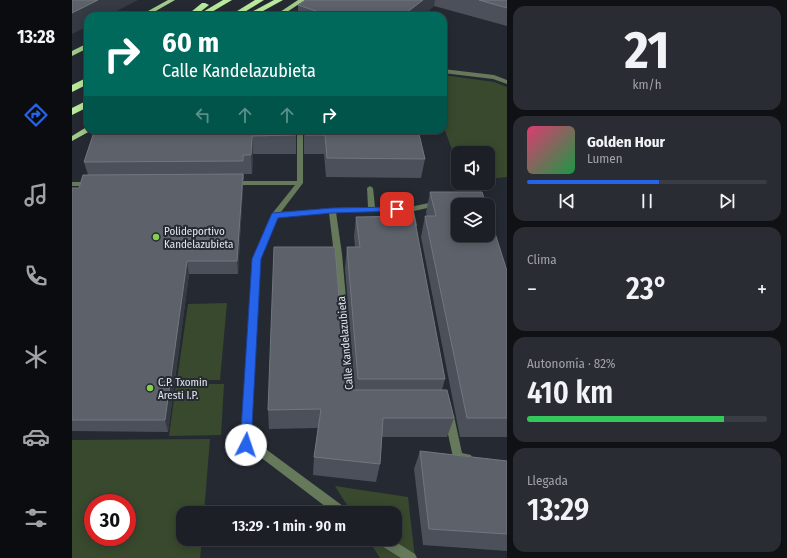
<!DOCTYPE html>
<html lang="es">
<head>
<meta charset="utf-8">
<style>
  :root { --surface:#1c1f26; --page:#292c32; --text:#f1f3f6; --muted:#a0a2a7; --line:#3a3d43; --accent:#2563eb }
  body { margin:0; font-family:"Fira Sans Condensed",sans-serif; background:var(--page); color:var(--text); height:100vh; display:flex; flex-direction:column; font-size:15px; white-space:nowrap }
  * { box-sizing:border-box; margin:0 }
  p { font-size:13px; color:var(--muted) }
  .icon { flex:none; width:22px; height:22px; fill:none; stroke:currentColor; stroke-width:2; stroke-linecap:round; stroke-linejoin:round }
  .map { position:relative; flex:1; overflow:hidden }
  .side { display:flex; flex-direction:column; gap:6px; padding:6px; background:#0f1115; width:280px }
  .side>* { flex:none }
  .hud { position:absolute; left:12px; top:12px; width:363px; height:122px; border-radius:12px; box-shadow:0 2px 10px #0003,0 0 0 1px var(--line); background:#00695c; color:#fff; overflow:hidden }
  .buttons { position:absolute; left:379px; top:146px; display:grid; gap:8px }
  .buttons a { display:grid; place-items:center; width:44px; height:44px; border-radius:8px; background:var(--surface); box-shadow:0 2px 10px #0003,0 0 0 1px var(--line); font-size:20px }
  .speed { position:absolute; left:12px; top:494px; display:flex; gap:8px; font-size:20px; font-weight:700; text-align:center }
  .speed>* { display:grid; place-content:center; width:52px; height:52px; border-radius:50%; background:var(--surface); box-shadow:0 2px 10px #0003,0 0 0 1px var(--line); line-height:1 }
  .speed .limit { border:6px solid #d22; background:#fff; color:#111 }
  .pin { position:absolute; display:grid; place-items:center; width:34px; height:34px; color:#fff; margin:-17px; border-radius:8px; box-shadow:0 2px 6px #0006 }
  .me { position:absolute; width:44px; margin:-22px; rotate:4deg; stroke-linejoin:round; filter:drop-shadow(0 0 3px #0008) }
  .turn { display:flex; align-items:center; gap:14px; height:84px; padding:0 12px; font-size:18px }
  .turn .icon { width:52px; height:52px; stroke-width:2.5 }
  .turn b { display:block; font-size:28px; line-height:34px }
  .lanes { display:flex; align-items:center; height:38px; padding:0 12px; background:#0003; justify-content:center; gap:20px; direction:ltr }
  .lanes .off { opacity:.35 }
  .big { font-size:30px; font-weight:600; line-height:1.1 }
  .side .tile { flex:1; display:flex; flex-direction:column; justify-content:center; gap:6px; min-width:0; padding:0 14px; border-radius:12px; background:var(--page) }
  .side .dial { align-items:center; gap:0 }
  .dial b { font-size:52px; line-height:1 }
  .song { display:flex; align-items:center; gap:12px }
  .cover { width:48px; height:48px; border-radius:6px; background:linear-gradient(135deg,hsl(340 70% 55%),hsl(140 70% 35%)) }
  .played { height:4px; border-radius:2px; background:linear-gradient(90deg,var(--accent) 55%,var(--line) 55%) }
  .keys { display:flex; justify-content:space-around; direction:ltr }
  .heat { display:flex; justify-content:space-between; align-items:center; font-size:22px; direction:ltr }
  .charge { height:6px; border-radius:3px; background:linear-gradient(90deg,#34c759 82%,var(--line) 0) }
  .trip { position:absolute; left:104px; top:506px; width:226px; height:40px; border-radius:12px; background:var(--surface); box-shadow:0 2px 10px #0003,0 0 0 1px var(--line); font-weight:600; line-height:40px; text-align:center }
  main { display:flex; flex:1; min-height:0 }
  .tabs { display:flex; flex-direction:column; width:72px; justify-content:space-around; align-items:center; background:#0b0c0f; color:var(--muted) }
  .tabs .icon { width:28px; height:28px }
  .tabs .current { color:var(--accent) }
  .tabs b { font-size:18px; color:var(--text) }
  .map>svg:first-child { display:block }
  .green { fill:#38492d; fill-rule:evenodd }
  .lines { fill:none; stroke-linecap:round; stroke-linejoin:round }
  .street { fill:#66795a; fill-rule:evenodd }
  .primary { fill:#a1c989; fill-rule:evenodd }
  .highway { fill:#b9e99c; fill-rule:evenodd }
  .wall { fill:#4c505a }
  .shaded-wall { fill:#353a43 }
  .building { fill:#5c616a; stroke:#72767f }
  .route { fill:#2563eb; stroke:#184099 }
  .poi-dot { fill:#84cf4d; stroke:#252932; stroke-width:1.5 }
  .labels { text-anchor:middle; stroke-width:4; stroke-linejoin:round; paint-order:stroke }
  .poi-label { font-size:11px; fill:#e5e8ee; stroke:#252932; text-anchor:start }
  .street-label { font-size:11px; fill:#e5e8ee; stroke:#252932 }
</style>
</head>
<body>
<main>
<nav class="tabs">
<b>13:28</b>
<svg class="icon current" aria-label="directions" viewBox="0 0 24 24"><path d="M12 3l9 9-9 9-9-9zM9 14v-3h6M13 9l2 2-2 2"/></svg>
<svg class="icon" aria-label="music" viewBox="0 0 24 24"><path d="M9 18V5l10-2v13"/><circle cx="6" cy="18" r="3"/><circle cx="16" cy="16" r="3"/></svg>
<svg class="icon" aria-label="phone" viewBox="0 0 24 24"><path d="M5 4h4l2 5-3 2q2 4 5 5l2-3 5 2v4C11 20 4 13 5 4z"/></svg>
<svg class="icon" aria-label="climate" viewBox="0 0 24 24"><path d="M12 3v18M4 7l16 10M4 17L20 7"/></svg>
<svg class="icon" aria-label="car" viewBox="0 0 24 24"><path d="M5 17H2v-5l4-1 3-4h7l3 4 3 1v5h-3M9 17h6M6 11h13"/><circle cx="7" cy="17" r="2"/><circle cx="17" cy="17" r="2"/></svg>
<svg class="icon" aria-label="filters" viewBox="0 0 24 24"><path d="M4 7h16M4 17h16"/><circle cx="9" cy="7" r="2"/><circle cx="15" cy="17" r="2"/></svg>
</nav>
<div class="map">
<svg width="435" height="558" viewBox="0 0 435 558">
  <rect width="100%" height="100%" fill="#252932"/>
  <g class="green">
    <path d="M371,75L422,82L435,87V177L416,179V153H386V166L371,125Z"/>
    <path d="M155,303L148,380H105L116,304Z"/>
    <path d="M104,384H152L149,435L97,436Z"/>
    <path d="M138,439L132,513H111V539H130L128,558H0V440ZM21,503H55V537H21Z"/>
    <path d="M263,486L336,497L343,558H308L296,539H323V513H280Z"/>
  </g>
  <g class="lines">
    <g class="street">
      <path d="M371,69L422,75L435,80V84L421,79L371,73Z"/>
      <path d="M225,130H231V183L209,212L260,208L296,207L295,188L298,186L301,188L303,207H338L366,201L370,203L369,205L342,211L345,226L341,228L337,226L335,211L264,212L270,254L283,399L281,402L278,403L275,402L273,399L262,254L257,213L206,217L188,259L179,442L191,447L275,509L276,513H262L183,453L170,448L169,445L180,259L199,215L223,185H161L158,183L161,181H225Z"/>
      <path d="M0,182H19L22,184L19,186H0Z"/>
      <path d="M377,412L380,413L382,416L390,453L399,455L400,458L399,461C393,463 388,462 382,460L381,457L372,416L374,413Z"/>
      <path d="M303,539H319L343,554L345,558H329L305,543Z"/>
    </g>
    <g class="primary">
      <path d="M96,0H103L75,16H67Z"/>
      <path d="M226,0H233L209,16H202Z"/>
      <path d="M16,43V48L0,56V51Z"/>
      <path d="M13,128H16V130H20L0,141V136Z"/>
    </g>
    <g class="highway">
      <path d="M151,0H160L133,16H124Z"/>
      <path d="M183,0H192L166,16H157Z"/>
      <path d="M202,0H211L182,16H172Z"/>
      <path d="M130,3H133L137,5L123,16H114Z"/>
      <path d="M16,77V84L0,92V85Z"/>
      <path d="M16,100V107L0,115V108Z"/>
    </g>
  </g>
  <g class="wall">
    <path d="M234,0H435V26L362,6L350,16H226V5Z"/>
    <path d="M224,130V154H181L180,174H172V180H171V187L166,274H117L96,432L0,431V188H7L16,175L12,162L85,132Z"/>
    <path d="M232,130H346L353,159L349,178L254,177L252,154H232Z"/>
    <path d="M358,192L435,271V437H388L349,237L353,216H355L354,213Z"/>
    <path d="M284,217L373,379L370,390L382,418L375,437H310L308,464L304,482L241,475L242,457L246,428L197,429L196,410L274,385L276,388L280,390H283L273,268L275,247H283L282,237Z"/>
    <path d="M348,451L435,461V551L351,545L342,469Z"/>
  </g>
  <g class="shaded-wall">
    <path d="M26,0H66L35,16H16V26L0,34V13Z"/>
    <path d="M351,0H363L362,6L350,16H330Z"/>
    <path d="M180,136L181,154L180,174L179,155Z"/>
    <path d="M171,174V187L166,274L165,261Z"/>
    <path d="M115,261L117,274L96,432L93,420Z"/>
  </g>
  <g class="building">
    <path d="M0,0H26L0,13Z"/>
    <path d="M234,0H351L330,16H249L253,14L226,5Z"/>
    <path d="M407,0H435V8Z"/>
    <path d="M85,130H224V135L180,136L179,155H171V161L12,162L22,132H85Z"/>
    <path d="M233,130H346L353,159L255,158L253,135H233Z"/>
    <path d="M171,174L165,261H115L93,420H0V188H7L11,175Z"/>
    <path d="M358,192H410L414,205H386V235H416V211L435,271V418H395L353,216H364Z"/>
    <path d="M342,216L373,379H286L275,247H288L284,217Z"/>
    <path d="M202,247H263L274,385L276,388L280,390H375L382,418H311L308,464L242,457L249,409L196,410Z"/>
    <path d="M348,451L435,461V534L357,529Z"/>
  </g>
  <path class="route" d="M325,207L329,209L328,211L260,213L206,218L189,259L179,445L178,449L174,450L170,449L168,445L180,259L200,213L260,208Z"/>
  <g class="poi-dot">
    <circle cx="84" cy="237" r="4"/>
    <circle cx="78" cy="388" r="4"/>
  </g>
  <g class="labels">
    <g class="poi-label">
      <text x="92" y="235">Polideportivo<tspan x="92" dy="13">Kandelazubieta</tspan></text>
      <text x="86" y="386">C.P. Txomin<tspan x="86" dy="13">Aresti I.P.</tspan></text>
    </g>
    <g class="street-label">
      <text transform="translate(273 343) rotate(-95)" y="4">Calle Kandelazubieta</text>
    </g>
  </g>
</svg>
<div class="buttons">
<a><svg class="icon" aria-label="sound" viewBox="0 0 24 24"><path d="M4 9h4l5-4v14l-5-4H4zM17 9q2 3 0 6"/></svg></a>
<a><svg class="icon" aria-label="layers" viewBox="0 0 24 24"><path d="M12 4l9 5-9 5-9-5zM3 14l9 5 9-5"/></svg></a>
</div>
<div class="speed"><div class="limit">30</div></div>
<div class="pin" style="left:325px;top:209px;background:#d93025"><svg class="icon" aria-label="arrive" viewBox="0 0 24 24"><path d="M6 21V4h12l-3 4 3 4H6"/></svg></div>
<svg class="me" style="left:174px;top:445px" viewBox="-20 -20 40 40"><circle r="19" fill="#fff"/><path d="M0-13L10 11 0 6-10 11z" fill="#2563eb"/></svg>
<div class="trip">13:29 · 1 min · 90 m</div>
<div class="hud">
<div class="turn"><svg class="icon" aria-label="right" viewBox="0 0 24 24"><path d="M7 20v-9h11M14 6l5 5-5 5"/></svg><div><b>60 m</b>Calle Kandelazubieta</div></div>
<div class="lanes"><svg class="icon off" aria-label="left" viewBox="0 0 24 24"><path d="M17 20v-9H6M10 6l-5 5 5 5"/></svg><svg class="icon off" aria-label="ahead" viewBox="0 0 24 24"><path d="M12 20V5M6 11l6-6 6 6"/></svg><svg class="icon off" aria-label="ahead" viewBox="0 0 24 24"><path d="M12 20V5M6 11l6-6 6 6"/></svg><svg class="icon" aria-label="right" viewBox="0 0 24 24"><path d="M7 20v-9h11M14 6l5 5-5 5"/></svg></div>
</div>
</div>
<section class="side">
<div class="tile dial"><b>21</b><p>km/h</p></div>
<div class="tile">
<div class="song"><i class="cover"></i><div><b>Golden Hour</b><p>Lumen</p></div></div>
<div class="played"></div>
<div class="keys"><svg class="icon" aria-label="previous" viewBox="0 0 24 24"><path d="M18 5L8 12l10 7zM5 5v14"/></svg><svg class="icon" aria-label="pause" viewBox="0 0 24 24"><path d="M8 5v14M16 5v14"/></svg><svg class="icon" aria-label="next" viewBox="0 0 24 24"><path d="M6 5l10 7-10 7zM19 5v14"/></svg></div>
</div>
<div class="tile"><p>Clima</p>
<div class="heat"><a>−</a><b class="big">23°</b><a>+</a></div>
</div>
<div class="tile"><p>Autonomía · 82%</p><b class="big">410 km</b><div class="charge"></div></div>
<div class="tile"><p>Llegada</p><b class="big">13:29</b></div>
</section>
</main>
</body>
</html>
